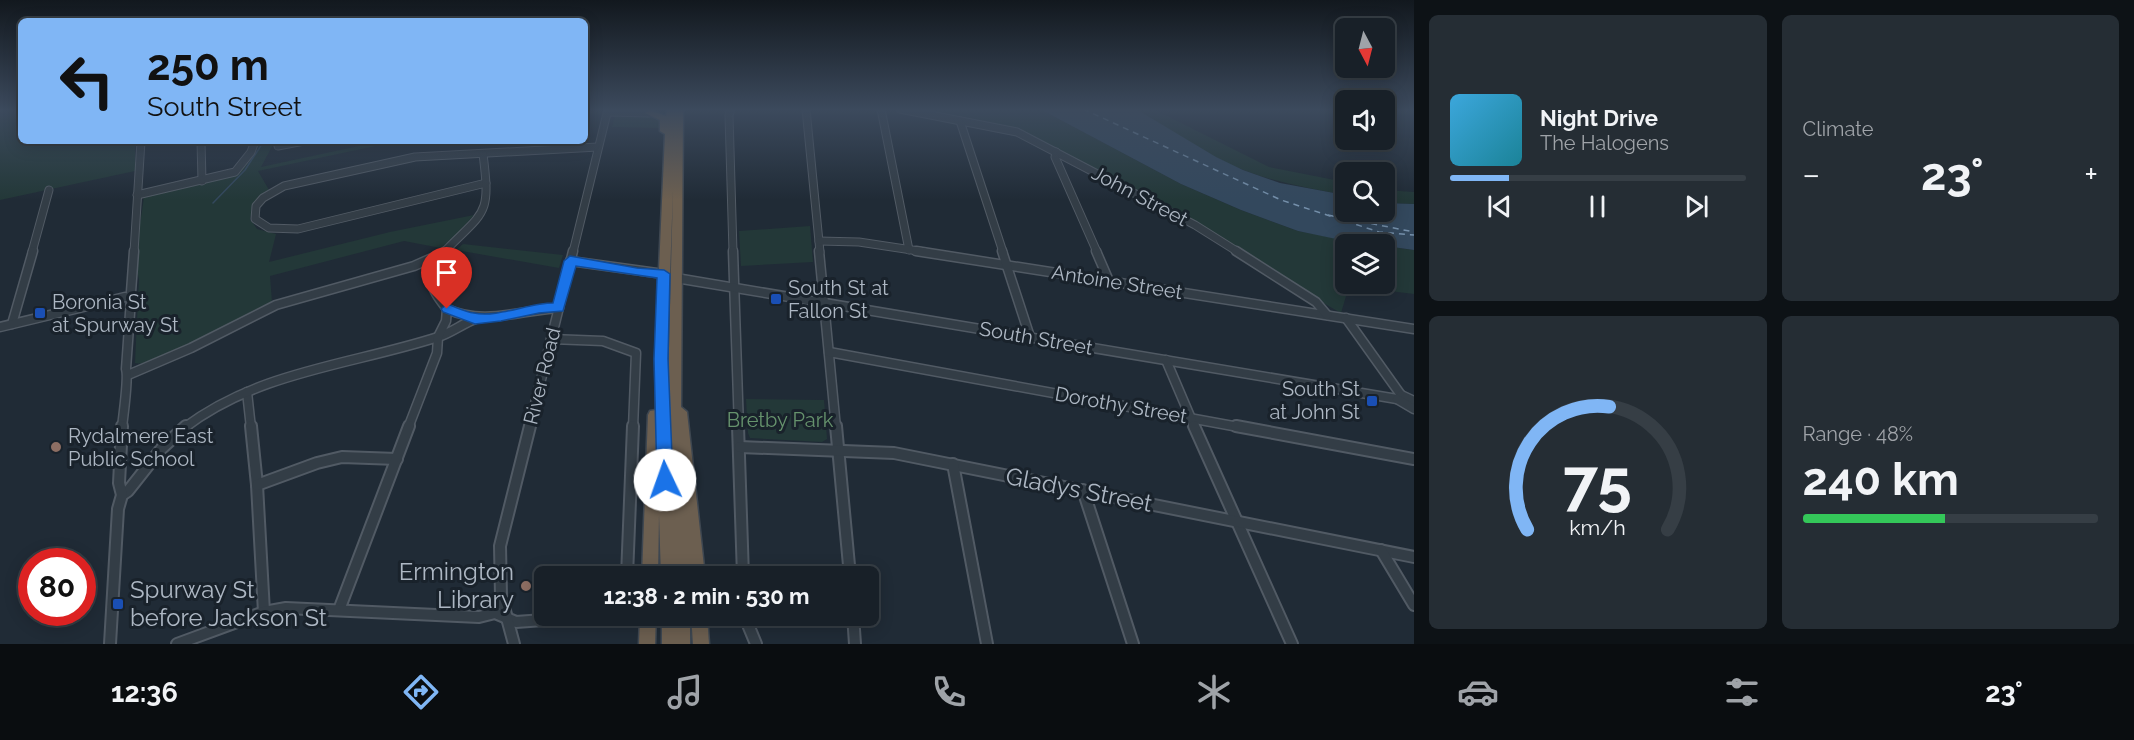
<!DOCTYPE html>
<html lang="en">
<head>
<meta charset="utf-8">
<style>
  :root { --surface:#182028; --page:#252d34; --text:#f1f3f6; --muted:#9fa3a8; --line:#363e45; --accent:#80b6f5 }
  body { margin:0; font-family:Raleway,sans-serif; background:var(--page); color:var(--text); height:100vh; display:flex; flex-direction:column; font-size:22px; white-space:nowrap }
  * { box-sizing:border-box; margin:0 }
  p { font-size:20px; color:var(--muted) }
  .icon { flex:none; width:33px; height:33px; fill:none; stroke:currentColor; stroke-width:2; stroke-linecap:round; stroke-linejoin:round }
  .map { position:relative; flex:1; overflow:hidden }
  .panel { display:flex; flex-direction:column; gap:15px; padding:15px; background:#0d1216; width:720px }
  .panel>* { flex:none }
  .guide { position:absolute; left:18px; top:18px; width:570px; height:126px; border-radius:9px; box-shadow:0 3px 15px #0003,0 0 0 2px var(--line); background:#80b6f5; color:#111; overflow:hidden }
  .needle { width:39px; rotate:173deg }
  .controls { position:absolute; left:1335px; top:18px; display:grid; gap:12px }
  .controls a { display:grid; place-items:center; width:60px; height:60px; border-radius:9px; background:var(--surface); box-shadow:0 3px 15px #0003,0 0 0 2px var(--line); font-size:30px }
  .speed { position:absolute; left:18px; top:548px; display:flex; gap:12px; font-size:30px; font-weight:700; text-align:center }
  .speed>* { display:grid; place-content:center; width:78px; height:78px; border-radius:50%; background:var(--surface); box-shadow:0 3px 15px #0003,0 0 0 2px var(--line); line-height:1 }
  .speed .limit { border:9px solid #d22; background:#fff; color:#111 }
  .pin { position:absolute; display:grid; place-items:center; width:51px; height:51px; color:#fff; margin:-62px -26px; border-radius:50% 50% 50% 0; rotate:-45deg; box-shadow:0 0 6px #0007 }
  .pin .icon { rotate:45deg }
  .me { position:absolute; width:66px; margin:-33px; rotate:357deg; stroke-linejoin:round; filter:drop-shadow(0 0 4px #0008) }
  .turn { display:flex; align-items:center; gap:21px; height:126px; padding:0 30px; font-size:27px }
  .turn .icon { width:78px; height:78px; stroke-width:2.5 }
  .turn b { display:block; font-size:42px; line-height:51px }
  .big { font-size:45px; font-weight:700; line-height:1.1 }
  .panel .card { flex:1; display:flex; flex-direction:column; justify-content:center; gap:9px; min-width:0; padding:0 21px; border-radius:9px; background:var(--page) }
  .panel .dial { align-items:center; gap:0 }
  .dial svg { height:156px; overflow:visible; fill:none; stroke:var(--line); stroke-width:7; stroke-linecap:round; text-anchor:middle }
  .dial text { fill:var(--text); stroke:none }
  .song { display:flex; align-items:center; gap:18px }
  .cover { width:72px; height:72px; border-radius:9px; background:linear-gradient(135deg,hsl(200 70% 55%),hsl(190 70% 35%)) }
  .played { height:6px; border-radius:3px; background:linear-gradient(90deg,var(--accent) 20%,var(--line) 20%) }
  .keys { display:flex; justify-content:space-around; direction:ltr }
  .heat { display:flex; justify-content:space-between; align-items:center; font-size:33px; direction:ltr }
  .charge { height:9px; border-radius:4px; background:linear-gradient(90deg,#34c759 48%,var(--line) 0) }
  .panel .tiles { flex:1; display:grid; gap:15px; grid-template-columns:repeat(2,1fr) }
  .trip { position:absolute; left:534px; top:566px; width:345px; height:60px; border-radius:9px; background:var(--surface); box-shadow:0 3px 15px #0003,0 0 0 2px var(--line); font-weight:700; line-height:60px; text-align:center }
  .tabs { display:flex; height:96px; justify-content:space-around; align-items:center; background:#0a0d10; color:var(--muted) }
  .tabs .icon { width:42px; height:42px }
  .tabs .on { color:var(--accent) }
  .tabs b { font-size:27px; color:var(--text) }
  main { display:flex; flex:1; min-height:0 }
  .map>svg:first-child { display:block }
  .green { fill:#233838 }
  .water { fill:#33485d }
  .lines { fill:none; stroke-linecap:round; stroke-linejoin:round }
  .stream { stroke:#33485d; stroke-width:1.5 }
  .ferry { stroke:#7590ab; stroke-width:1.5; stroke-dasharray:6 5; stroke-linecap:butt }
  .minor-far2-casing { stroke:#515a64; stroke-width:9 }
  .minor-far1-casing { stroke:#515a64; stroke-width:11 }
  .minor-casing { stroke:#515a64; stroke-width:14 }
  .highway-casing { stroke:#3e4751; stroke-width:3 }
  .minor-far2 { stroke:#333d46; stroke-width:7 }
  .minor-far1 { stroke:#333d46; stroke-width:8 }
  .minor { stroke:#333d46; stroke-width:10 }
  .highway { fill:#6c5f50; fill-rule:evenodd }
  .route { fill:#1a73e8; stroke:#114b97; stroke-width:1.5 }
  .transit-dot { fill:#1a4fb4; stroke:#19222b; stroke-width:2 }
  .education-dot { fill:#8d6e63; stroke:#19222b; stroke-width:2 }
  .labels { text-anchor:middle; stroke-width:6; stroke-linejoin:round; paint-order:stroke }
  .street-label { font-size:20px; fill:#adb7c3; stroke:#19222b }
  .poi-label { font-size:20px; fill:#adb7c3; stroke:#19222b; text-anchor:start }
  .park-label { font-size:20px; fill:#66936d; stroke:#19222b }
  .near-street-label { font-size:24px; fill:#adb7c3; stroke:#19222b }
  .near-poi-label { font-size:24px; fill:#adb7c3; stroke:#19222b; text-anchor:end }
</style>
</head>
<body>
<main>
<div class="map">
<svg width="1414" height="644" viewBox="0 0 1414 644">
  <rect width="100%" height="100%" fill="#202b36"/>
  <g class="green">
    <path d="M0,109H21V141H135V171L0,200Z"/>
    <path d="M925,109H1040L1181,184L1241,210L1298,231L1368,244H1346V284H1384L1385,246L1414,250V294L1349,286L1341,313L1024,132Z"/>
    <path d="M1136,109H1153L1269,167L1345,182V195C1312,189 1278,183 1246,171C1207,157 1171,131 1136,109Z"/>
    <path d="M615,116L651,117L660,121L661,128L612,127Z"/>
    <path d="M258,141H275L261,167L382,141H399L258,171L269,190L253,205L250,219L257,229L276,234L269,262L390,232L474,215L452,240L441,248L404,241L270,276L272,302C252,312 150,369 135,363L139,279C131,253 142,221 144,195L228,177Z"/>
    <path d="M1385,190L1414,192V204L1385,203Z"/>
    <path d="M810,226L813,262L741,266L739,231Z"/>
    <path d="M463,244L563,255L559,268L456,250Z"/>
    <path d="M746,399L824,400L827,439L822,442L750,438L748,433Z"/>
  </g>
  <path class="water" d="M1040,109H1136L1216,157L1243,170L1280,183L1345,195L1346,212H1384L1385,203L1414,204V250L1385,246L1384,244H1360L1298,231L1241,210L1181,184Z"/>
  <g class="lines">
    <path class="stream" d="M213,203L245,170L264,141"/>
    <g class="ferry">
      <path d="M1083,109L1281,200L1379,232L1414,235"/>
      <path d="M1328,215L1414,232"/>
    </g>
    <g class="minor-far2-casing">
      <g id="minor-far2">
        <path d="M731,109L729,115L733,252"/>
        <path d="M806,109L820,252"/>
        <path d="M881,109L909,250"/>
        <path d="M900,109L1017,132L1195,225L1238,252"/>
        <path d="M607,112L649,113"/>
        <path d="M960,121L1003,252"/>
        <path d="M201,141L202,181"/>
        <path d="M278,146L304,141"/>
        <path d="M1056,152L1055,157L1097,252"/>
        <path d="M486,183L298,229L269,228L255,219L256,206L263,198L284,186L415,157L598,147"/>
        <path d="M137,195L235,172L251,152L255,141"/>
        <path d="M819,241L859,242L925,252"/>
        <path d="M32,252L49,190"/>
        <path d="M134,252L141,141"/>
        <path d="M444,252C485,210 491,217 483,154"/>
        <path d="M573,252L608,109"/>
      </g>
    </g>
    <g class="minor-far1-casing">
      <g id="minor-far1">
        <path d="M733,251L739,428"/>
        <path d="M819,251L836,428"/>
        <path d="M916,251L1414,329"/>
        <path d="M1002,251L1030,337"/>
        <path d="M1096,251L1109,281"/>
        <path d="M1236,251L1316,302L1327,315"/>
        <path d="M570,261L664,274"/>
        <path d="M676,278L1397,399"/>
        <path d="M131,292L134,251"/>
        <path d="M447,309C484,326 520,310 559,308"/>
        <path d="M1346,318L1401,395"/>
        <path d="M12,324L33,251"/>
        <path d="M0,327L125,297"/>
        <path d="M551,339L603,341L636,353L633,428"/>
        <path d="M829,352L1244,428"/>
        <path d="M1166,360L1195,428"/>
        <path d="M128,375L191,348L276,305L414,266L441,254"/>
        <path d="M247,392L251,428"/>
        <path d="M1401,395L1414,401"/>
        <path d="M1397,399L1414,409"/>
        <path d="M122,428C123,416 129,378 126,369L131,299"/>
        <path d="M184,428C259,371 351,365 438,337C451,333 462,324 475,319"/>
        <path d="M408,428L437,353L438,337L446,321L447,309C429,286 423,274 446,251"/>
        <path d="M529,428L573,251"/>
      </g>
    </g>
    <g class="minor-casing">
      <g id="minor">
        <path d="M251,426L257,485L264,612"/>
        <path d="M738,426L743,576"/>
        <path d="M836,426L850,576"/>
        <path d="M1194,426L1292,644"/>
        <path d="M1236,426L1414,459"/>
        <path d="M740,447L894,453L1414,557"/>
        <path d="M953,464L987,644"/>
        <path d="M257,485L317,463L342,457L397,459"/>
        <path d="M1083,490L1133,644"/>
        <path d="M122,495L128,491L162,448L186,426"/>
        <path d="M1381,550L1414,605"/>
        <path d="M627,576L633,426"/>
        <path d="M339,610L409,426"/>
        <path d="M744,615L756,644"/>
        <path d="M853,615L855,644"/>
        <path d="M110,644L118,509L122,495L119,483L122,426"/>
        <path d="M177,644L264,612L286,608L479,617L495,613L516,622L612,615"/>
        <path d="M514,644L501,596L500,546L530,426"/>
      </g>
    </g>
    <g class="highway-casing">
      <g id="highway">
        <path d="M667,109H683L681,407L687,412L705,576H689L688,567L689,576H661L659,515L658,576H642L648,415L650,411L656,410L655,359L665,134L660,131V120L645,113L649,110L666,116ZM673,190L668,387L667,359Z"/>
        <path d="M640,615H656L655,644H639Z"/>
        <rect x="662" y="615" width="28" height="29"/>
        <path d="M691,615H707L709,644H693Z"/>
      </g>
    </g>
    <use href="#minor-far2" class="minor-far2"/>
    <use href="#minor-far1" class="minor-far1"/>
    <use href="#minor" class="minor"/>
    <use href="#highway" class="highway"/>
  </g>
  <linearGradient id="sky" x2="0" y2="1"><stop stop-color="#12181e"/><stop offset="0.55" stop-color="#3c4a5d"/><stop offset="1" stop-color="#3c4a5d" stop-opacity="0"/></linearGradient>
  <rect width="1414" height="200" fill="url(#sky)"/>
  <path class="route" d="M570,256L637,268L664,270L670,274L668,359L673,480L671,484L665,487L659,484L657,480L654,359L657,278L576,266L563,311L539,313L501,321L475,324L443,312L441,309L447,304C456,307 465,312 474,313C497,318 529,303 553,303L564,261Z"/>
  <g class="transit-dot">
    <rect x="770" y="293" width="12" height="12" rx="3"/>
    <rect x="34" y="307" width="12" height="12" rx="3"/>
    <rect x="1366" y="395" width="12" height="12" rx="3"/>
    <rect x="112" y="598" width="12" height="12" rx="3"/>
  </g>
  <g class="education-dot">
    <circle cx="56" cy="447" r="6"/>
    <circle cx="526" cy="586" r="6"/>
  </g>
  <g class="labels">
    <g class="street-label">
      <text transform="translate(1140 196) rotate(28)" y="7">John Street</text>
      <text transform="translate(1117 282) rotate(9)" y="7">Antoine Street</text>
      <text transform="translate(1036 338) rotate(10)" y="7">South Street</text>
      <text transform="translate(542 376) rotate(-76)" y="7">River Road</text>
      <text transform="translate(1121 405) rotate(10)" y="7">Dorothy Street</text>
    </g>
    <g class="poi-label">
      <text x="788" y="295">South St at<tspan x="788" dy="23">Fallon St</tspan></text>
      <text x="52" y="309">Boronia St<tspan x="52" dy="23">at Spurway St</tspan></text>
      <text x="1360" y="396" text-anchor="end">South St<tspan x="1360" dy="23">at John St</tspan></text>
      <text x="68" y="443">Rydalmere East<tspan x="68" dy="23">Public School</tspan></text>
    </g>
    <g class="park-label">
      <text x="780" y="427">Bretby Park</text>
    </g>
    <g class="near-street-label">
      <text transform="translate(1079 490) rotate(11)" y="8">Gladys Street</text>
    </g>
    <g class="near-poi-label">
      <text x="514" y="580">Ermington<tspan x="514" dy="28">Library</tspan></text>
      <text x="130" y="598" text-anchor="start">Spurway St<tspan x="130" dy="28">before Jackson St</tspan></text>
    </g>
  </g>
</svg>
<div class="controls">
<a><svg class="needle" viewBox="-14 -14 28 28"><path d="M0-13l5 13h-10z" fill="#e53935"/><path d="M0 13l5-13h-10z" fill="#9fa3a8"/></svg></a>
<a><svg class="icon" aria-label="sound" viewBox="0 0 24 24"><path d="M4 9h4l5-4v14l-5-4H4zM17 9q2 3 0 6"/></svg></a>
<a><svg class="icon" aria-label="search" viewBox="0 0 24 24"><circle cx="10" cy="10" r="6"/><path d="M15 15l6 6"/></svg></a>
<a><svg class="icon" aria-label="layers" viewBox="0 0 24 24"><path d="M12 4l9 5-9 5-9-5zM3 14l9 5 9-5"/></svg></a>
</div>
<div class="speed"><div class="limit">80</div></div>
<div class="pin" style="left:447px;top:309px;background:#d93025"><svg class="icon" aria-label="arrive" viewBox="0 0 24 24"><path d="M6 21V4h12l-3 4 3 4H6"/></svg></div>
<svg class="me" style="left:665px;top:480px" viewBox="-20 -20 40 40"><circle r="19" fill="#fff"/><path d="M0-13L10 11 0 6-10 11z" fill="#1a73e8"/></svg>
<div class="trip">12:38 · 2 min · 530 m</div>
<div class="guide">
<div class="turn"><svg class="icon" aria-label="left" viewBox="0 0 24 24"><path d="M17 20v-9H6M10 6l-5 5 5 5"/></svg><div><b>250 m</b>South Street</div></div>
</div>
</div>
<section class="panel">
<div class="tiles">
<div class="card">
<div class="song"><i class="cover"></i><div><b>Night Drive</b><p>The Halogens</p></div></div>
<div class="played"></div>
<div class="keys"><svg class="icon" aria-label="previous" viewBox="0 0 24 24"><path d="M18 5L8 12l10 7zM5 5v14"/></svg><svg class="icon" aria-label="pause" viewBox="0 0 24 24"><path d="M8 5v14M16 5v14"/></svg><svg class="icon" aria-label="next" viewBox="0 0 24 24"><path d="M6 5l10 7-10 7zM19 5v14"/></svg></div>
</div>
<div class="card"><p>Climate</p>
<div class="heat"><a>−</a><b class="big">23°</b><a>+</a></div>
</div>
<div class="card dial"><svg viewBox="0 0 100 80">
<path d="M14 69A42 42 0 1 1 86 69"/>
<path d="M14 69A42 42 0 0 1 56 6" stroke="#80b6f5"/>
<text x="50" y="56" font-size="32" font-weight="700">75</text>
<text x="50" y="72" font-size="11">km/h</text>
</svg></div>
<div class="card"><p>Range · 48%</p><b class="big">240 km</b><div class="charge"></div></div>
</div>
</section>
</main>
<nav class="tabs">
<b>12:36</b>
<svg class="icon on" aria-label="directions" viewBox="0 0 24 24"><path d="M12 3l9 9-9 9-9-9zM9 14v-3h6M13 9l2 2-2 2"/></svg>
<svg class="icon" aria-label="music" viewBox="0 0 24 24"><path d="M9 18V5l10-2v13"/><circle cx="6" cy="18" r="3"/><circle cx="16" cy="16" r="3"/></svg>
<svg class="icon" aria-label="phone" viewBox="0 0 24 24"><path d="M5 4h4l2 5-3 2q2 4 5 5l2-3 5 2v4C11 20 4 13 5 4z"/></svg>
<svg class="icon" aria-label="climate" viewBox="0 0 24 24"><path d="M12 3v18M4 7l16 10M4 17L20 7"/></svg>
<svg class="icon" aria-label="car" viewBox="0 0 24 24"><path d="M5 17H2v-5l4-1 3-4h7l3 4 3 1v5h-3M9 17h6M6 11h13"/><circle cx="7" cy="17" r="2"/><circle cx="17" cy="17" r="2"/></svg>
<svg class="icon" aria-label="filters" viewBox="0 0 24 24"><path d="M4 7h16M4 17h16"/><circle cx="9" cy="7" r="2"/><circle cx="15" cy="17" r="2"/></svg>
<b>23°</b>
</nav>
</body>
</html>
